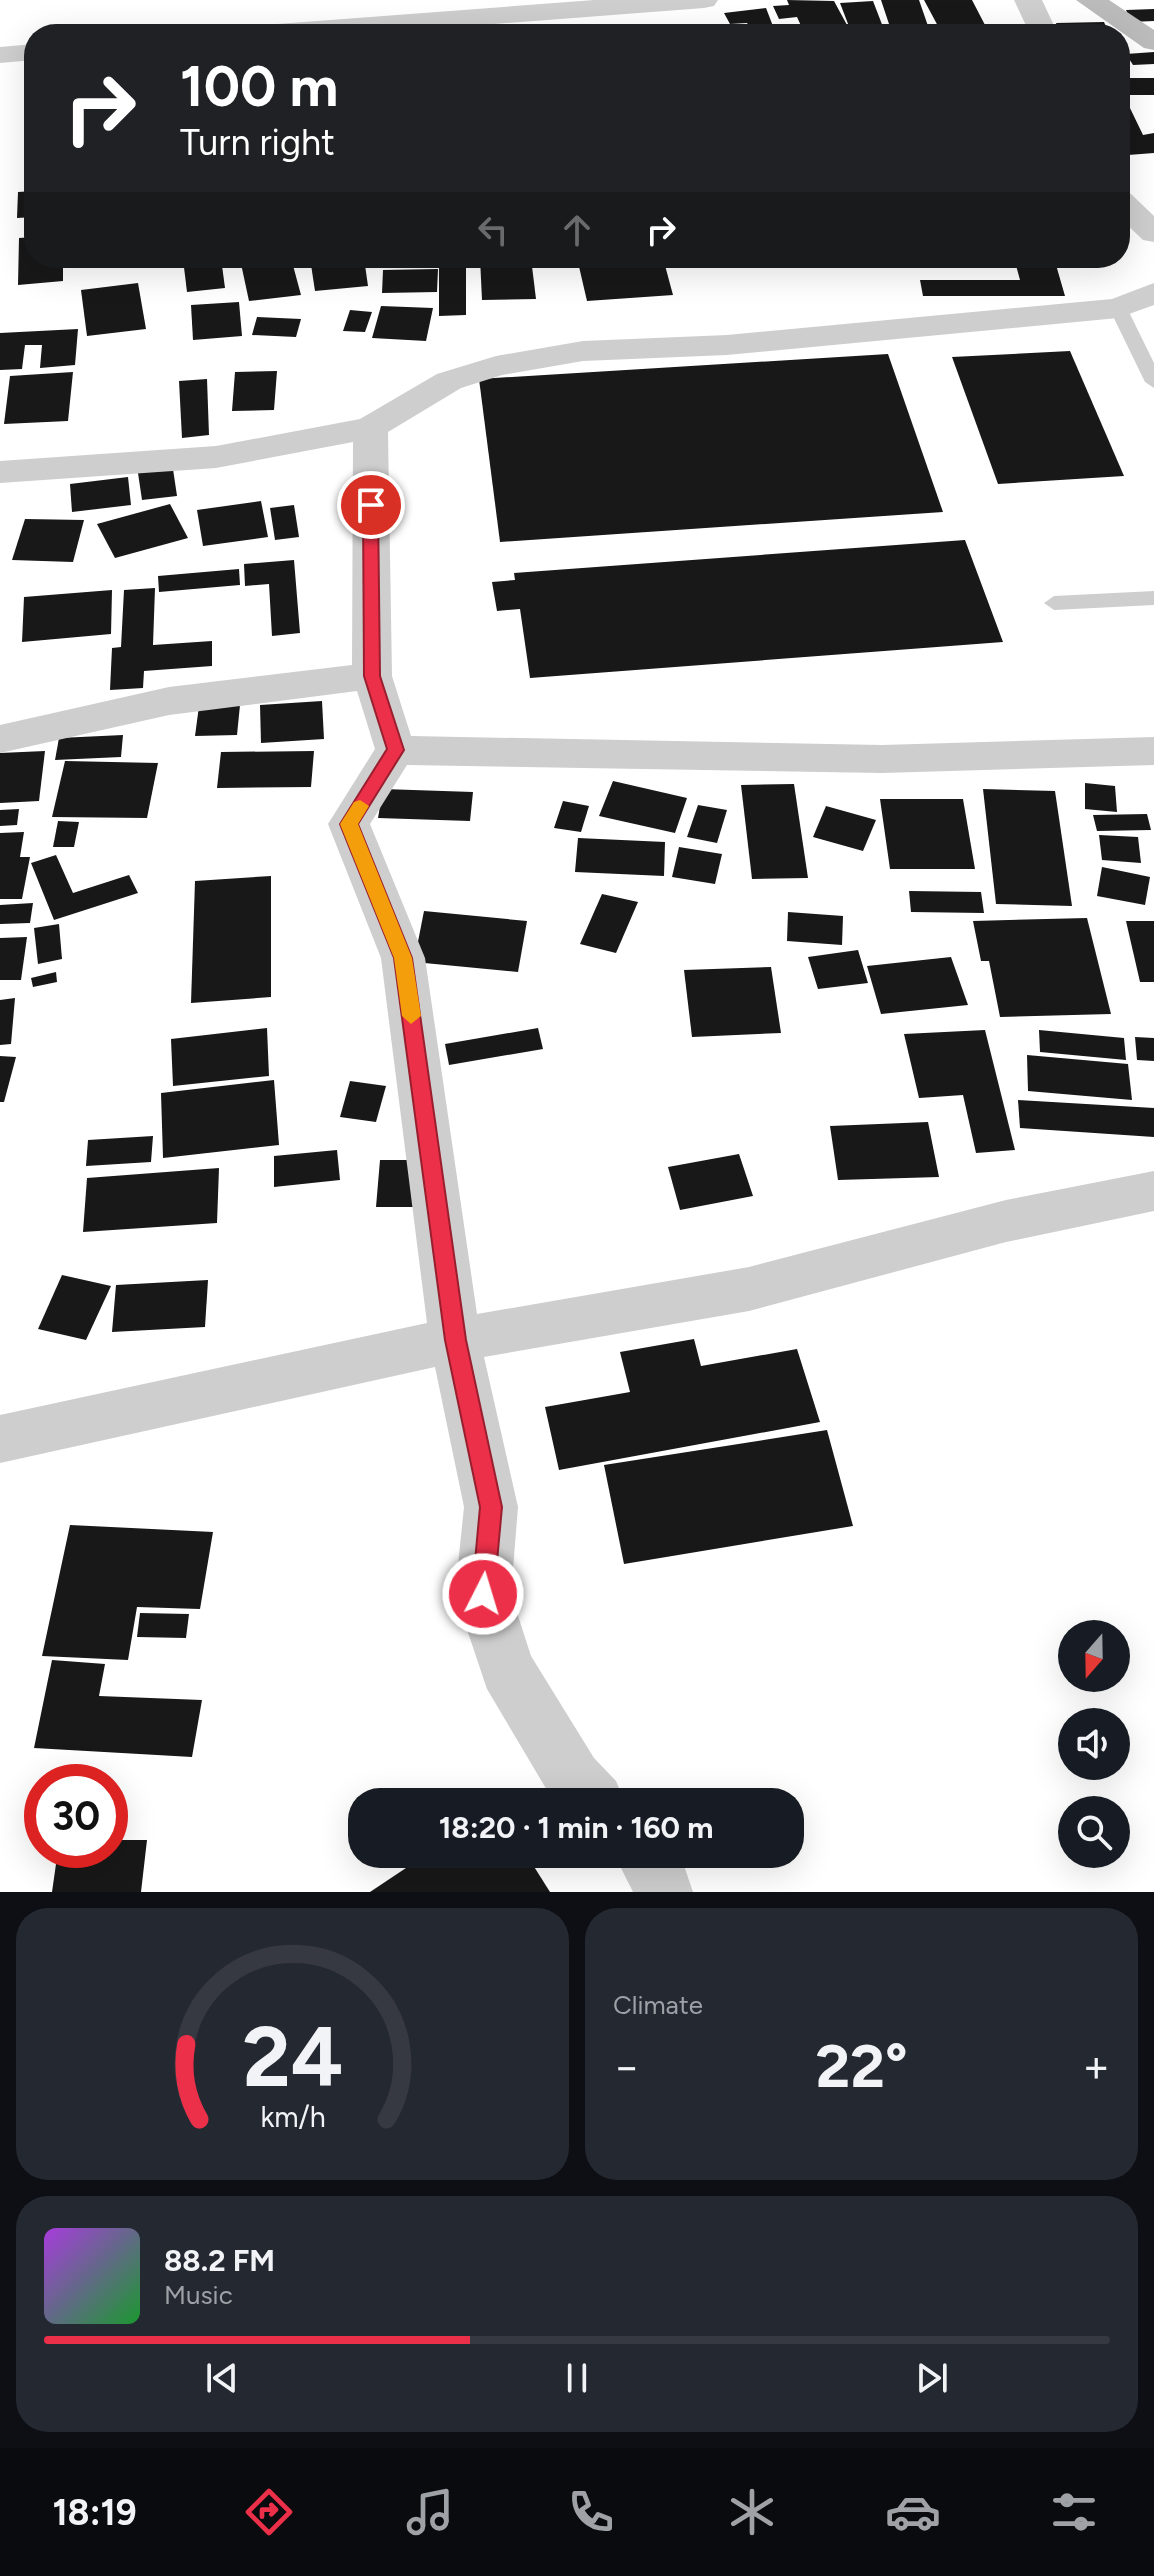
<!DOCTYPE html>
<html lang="en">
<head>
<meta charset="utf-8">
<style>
  :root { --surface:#171b24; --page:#242831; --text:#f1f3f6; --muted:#9ea1a6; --line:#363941; --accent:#ec3049 }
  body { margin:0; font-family:Figtree,sans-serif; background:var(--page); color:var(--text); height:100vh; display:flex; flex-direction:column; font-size:30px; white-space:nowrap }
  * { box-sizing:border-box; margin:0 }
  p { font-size:26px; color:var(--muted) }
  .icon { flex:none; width:44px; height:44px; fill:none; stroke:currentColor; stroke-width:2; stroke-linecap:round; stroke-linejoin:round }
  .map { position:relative; height:1892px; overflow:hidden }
  .sheet { display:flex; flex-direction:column; gap:16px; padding:16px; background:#0d0f14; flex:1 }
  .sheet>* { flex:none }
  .hud { position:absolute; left:24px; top:24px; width:1106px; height:244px; border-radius:32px; box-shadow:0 8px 32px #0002; background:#202124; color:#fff; overflow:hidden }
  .needle { width:52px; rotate:200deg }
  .tools { position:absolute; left:1058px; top:1620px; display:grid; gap:16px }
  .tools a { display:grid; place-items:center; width:72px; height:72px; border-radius:50%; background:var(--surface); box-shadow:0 8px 32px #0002; font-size:40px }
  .speed { position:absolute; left:24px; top:1764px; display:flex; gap:16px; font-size:40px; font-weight:700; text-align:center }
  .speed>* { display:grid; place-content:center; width:104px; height:104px; border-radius:50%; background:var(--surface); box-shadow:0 8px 32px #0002; line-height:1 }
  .speed .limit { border:12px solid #d22; background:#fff; color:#111 }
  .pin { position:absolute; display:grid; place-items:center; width:68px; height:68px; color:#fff; margin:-34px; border:4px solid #fff; border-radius:50%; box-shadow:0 2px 8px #0007 }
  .me { position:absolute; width:88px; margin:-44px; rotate:5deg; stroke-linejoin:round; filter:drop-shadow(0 0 6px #0008) }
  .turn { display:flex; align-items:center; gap:28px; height:168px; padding:0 24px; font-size:36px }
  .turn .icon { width:104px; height:104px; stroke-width:2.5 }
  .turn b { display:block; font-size:56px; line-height:68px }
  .lanes { display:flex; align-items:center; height:76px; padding:0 24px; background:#0003; justify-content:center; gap:40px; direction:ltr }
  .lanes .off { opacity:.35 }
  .big { font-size:60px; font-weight:700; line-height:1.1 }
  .sheet .widget { flex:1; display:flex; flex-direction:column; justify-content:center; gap:12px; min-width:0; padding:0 28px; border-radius:32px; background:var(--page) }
  .sheet .dial { align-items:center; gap:0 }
  .dial svg { height:208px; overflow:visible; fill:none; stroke:var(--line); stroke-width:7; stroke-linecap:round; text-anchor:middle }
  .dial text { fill:var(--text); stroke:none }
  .song { display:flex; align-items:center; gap:24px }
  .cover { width:96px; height:96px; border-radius:12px; background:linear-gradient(135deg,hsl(280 70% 55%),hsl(130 70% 35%)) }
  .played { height:8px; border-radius:4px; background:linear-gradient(90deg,var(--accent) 40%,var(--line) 40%) }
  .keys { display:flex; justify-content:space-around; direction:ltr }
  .heat { display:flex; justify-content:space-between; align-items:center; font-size:44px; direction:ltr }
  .sheet .tiles { flex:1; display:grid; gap:16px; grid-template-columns:1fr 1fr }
  .widget:last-child { grid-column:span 2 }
  .trip { position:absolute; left:348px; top:1788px; width:456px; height:80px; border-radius:32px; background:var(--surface); box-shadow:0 8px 32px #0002; font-weight:700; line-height:80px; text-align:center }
  .tabs { display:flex; height:128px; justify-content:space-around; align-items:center; background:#090b0e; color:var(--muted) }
  .tabs .icon { width:56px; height:56px }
  .tabs .active { color:var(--accent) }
  .tabs b { font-size:36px; color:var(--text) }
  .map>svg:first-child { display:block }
  .building { fill:#181818 }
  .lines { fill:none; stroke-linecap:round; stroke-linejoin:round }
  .service { fill:#cecece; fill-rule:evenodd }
  .minor { fill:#cecece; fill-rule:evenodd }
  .tertiary { fill:#cecece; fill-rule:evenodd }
  .secondary { fill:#bbb; fill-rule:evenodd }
  .route { fill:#ec3049; stroke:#991f2f; stroke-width:2 }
  .slow { fill:#f59e0b }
</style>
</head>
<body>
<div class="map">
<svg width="1154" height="1892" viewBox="0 0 1154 1892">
  <rect width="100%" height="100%" fill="#fff"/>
  <g class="building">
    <path d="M787,0L834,1L847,25L802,28L797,17L779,19L773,6L789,5Z"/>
    <path d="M881,0H919L928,26L890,27Z"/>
    <path d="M924,0H972L985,25L939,28Z"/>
    <path d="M873,1L883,27L850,29L840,3Z"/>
    <path d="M766,8L776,34H754L747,23L730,24L724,13Z"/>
    <path d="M1154,9V21L1131,22L1126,10Z"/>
    <path d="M1104,22L1109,34H1060L1056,23Z"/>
    <path d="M735,27L738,34H692L691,30Z"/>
    <path d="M1154,52V64L1133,65L1126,54Z"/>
    <path d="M1124,78H1154V95H1129Z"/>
    <path d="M1120,106H1129L1143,135L1154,133V153L1128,155L1120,143Z"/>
    <path d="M34,191V217L17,218L18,192Z"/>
    <path d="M34,237V258H63V281L18,285L19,238Z"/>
    <path d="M221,258L225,288L187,292L183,259Z"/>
    <path d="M291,258L301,295L249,301L240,259Z"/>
    <path d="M310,258H364L368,286L315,291Z"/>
    <path d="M380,258H466V315L439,316V262L380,263Z"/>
    <path d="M480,258H531L536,299L482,300Z"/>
    <path d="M577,258H663L673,295L587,301Z"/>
    <path d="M849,258H917V260L854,267Z"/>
    <path d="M1014,258H1054L1065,296H923L920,280H1020Z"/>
    <path d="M438,269L437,292L382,293L383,270Z"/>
    <path d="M138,283L146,329L87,336L81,290Z"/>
    <path d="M239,302L242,336L193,340L191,305Z"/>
    <path d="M381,306L433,308L426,341L372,338Z"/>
    <path d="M350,310L372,312L365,332L343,331Z"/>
    <path d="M257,317L301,319L296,337L252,335Z"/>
    <path d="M78,329L75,365L40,368L42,345H25L22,369L0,370V333Z"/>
    <path d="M1070,351L1124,476L998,484L952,357Z"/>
    <path d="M888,354L943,512L500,542L479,379Z"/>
    <path d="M277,371L274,410L232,411L235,372Z"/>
    <path d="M73,372L68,421L4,424L10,376Z"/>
    <path d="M207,379L209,435L182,438L179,381Z"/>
    <path d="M173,469L177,496L142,500L138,473Z"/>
    <path d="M128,477L131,505L72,512L70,484Z"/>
    <path d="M261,501L268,537L203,546L197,510Z"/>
    <path d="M170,504L188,538L115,558L97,524Z"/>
    <path d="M294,505L299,537L275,540L270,508Z"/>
    <path d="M25,519L84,520L73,562L12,560Z"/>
    <path d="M965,540L1003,642L530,678L520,609L497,611L492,582L515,580L514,573Z"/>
    <path d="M294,560L300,633L272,636L269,584L245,586L244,564Z"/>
    <path d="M239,569L240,585L159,592L158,576Z"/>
    <path d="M155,588L153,645L212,641V666L144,671L143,688L110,690L112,648L121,647L124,590Z"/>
    <path d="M112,590L111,634L22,642L24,597Z"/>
    <path d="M322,701L324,739L261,743L260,705Z"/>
    <path d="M240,705L237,735L195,736L199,706Z"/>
    <path d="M123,735L121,757L55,760L59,738Z"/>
    <path d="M45,751L39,801L0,803V753Z"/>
    <path d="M314,751L311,787L217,788L221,752Z"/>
    <path d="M65,761L158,763L147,818L52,817Z"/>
    <path d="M613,781L687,798L675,833L599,816Z"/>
    <path d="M1085,783L1115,786L1117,812L1085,809Z"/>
    <path d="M794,784L808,878L752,879L741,785Z"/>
    <path d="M383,789L473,792L470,821L378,818Z"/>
    <path d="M983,789L1055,791L1072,906L996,904Z"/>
    <path d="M880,799H963L975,869H890Z"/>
    <path d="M563,801L589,806L581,832L554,828Z"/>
    <path d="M698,805L727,810L717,843L687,837Z"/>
    <path d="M826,806L876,820L863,851L813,837Z"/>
    <path d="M19,809L17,825L0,826V810Z"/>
    <path d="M1147,814L1151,830L1097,831L1093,815Z"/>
    <path d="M58,821L79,822L74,847H53Z"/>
    <path d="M24,832L20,857H30L22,899H0V833Z"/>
    <path d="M1099,835L1138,837L1141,863L1102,860Z"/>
    <path d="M578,838L665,842L664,876L575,872Z"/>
    <path d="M679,847L722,854L715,884L672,877Z"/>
    <path d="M56,855L73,893L129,875L138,893L54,920L31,863Z"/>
    <path d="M1102,867L1150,877L1145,905L1097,896Z"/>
    <path d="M271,876V997L191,1003L195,881Z"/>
    <path d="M909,891L981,892L984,913L911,912Z"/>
    <path d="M602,894L638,902L616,953L580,944Z"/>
    <path d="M33,903L30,923L0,924V905Z"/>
    <path d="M424,911L527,921L518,972L414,962Z"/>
    <path d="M788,912L843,916L842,945L787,941Z"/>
    <path d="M1087,918L1111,1014L1000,1017L989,961H981L973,921Z"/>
    <path d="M1126,921H1154V982H1140Z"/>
    <path d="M59,924L62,959L38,964L34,928Z"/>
    <path d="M27,937L21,980H0V938Z"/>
    <path d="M858,950L868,983L818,989L808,957Z"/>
    <path d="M951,957L968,1005L881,1014L867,966Z"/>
    <path d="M771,967L781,1033L692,1037L684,970Z"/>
    <path d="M56,972L57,982L33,987L31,978Z"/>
    <path d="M15,998L11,1044L0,1045V1000Z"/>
    <path d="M267,1028L269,1076L173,1086L171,1039Z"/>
    <path d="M538,1028L543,1049L449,1065L445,1044Z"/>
    <path d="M985,1030L1015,1150L976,1153L963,1095L919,1098L904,1034Z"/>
    <path d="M1039,1030L1124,1038L1126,1060L1040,1052Z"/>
    <path d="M1135,1037L1154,1038V1061L1137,1060Z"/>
    <path d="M1027,1055L1128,1064L1132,1100L1028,1091Z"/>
    <path d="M0,1056L16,1057L4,1102H0Z"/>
    <path d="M274,1080L279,1145L163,1158L161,1093Z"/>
    <path d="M350,1081L386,1086L376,1122L340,1117Z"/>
    <path d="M1018,1100L1154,1108V1137L1020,1128Z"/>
    <path d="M928,1122L939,1177L838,1180L830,1126Z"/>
    <path d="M153,1136L151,1162L86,1166L88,1140Z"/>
    <path d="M337,1150L340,1180L274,1187V1156Z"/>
    <path d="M739,1154L753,1196L680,1210L668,1167Z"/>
    <path d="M380,1160H423L421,1207H376Z"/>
    <path d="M219,1168L217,1223L83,1232L87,1178Z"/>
    <path d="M62,1275L111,1286L86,1340L38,1329Z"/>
    <path d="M208,1280L205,1327L112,1332L116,1285Z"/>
    <path d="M694,1339L701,1366L797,1349L820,1422L559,1470L545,1407L630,1392L620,1352Z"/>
    <path d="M827,1430L853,1526L624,1564L604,1465Z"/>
    <path d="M70,1525L213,1532L200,1609L137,1607L128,1660L42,1656Z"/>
    <path d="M140,1613L189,1614L186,1638L137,1637Z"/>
    <path d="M52,1660L105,1664L99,1696L202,1700L192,1757L34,1748Z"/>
    <path d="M110,1840H147L141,1892H52L58,1850H110Z"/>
    <path d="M427,1854H526L550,1892H370Z"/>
  </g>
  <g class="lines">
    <g class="service">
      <path d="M1118,303L1127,308L1154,363V388L1145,382L1109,308Z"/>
      <path d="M1154,591V605L1054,610L1044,603L1054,596Z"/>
    </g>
    <g class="minor">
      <path d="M1014,0H1042L1058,34H1030Z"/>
      <path d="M1120,192L1131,194L1154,216V242L1143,240L1120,218Z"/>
      <path d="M1154,283V305L1118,318L727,355L583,361L502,375L461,388L388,432L392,676L411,736L882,745L1154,737V765L882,773L407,765L370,824L425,958L477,1314L749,1267L1006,1200L1154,1171V1211L1006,1242L749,1311L484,1357L518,1507L511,1594L531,1656L594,1758L616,1781L625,1802H554L487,1689L455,1594L464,1507L435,1367L0,1463V1415L427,1323L381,958L328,824L375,749L357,691L169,715L0,753V725L169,687L352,665L353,442L216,468L0,483V461L216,446L360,419L437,374L496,356L583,341L727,335L1112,299Z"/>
      <path d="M614,1854H680L693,1892H633Z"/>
    </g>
    <g class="tertiary">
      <path d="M594,0H718L714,6L704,8L363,34H238L242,28L252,26Z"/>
      <path d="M34,44V60L0,63V47Z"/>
    </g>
    <path class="secondary" d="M1076,0H1109L1154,30V50L1144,48Z"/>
  </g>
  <path class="route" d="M371,500L378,505L380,676L404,750L358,824L412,958L466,1340L502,1507L494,1594L491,1602L483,1605L475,1602L472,1594L480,1507L445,1340L394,958L340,824L387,749L364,676L363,505Z"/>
  <path class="slow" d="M360,800L369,806L358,824L412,958L421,1016L411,1024L402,1016L394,958L340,824L354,802Z"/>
</svg>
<div class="tools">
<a><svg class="needle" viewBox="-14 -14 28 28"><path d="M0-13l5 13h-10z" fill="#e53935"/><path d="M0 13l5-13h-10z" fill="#9ea1a6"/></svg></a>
<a><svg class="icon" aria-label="sound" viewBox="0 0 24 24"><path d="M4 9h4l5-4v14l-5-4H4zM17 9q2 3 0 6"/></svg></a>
<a><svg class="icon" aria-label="search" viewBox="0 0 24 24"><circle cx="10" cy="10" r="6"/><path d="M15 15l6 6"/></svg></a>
</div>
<div class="speed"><div class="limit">30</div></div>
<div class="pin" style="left:371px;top:505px;background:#d93025"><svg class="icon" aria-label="arrive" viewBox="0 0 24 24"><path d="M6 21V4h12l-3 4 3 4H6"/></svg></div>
<svg class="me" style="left:483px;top:1594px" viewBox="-20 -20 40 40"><circle r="17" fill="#ec3049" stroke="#fff" stroke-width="3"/><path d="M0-11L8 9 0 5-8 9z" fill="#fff"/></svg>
<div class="trip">18:20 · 1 min · 160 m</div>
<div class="hud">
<div class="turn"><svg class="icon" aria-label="right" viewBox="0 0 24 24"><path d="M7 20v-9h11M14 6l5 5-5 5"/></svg><div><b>100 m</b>Turn right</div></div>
<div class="lanes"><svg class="icon off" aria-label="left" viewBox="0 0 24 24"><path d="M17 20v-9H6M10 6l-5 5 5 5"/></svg><svg class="icon off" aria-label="ahead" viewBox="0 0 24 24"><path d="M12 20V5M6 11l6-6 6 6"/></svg><svg class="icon" aria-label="right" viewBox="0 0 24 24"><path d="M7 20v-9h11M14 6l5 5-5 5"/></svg></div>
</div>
</div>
<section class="sheet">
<div class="tiles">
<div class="widget dial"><svg viewBox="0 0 100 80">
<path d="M14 69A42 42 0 1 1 86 69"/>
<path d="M14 69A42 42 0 0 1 9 40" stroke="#ec3049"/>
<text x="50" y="56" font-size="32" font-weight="700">24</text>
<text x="50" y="72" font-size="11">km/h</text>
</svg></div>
<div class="widget"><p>Climate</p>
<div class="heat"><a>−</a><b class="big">22°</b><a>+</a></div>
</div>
<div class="widget">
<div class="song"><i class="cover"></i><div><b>88.2 FM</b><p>Music</p></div></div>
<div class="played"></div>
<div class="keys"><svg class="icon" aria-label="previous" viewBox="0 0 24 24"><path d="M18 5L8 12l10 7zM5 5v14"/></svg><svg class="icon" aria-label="pause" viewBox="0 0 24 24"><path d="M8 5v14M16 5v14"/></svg><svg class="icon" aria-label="next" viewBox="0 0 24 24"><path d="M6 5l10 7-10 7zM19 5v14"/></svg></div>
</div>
</div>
</section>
<nav class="tabs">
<b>18:19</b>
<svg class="icon active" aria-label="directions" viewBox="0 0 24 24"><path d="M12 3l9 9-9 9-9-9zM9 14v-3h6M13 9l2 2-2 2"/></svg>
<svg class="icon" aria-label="music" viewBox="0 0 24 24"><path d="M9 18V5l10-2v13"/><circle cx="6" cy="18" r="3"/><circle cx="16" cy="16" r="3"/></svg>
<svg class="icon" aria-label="phone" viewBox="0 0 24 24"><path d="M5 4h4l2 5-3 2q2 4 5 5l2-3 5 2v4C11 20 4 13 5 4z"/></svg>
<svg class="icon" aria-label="climate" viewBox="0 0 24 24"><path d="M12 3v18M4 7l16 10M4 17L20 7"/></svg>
<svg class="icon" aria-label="car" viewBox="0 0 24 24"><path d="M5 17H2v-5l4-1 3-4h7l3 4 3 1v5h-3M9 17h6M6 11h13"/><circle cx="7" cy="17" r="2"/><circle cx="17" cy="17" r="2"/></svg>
<svg class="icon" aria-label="filters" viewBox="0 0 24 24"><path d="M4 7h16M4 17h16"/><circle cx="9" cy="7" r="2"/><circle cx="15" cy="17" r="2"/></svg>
</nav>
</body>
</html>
